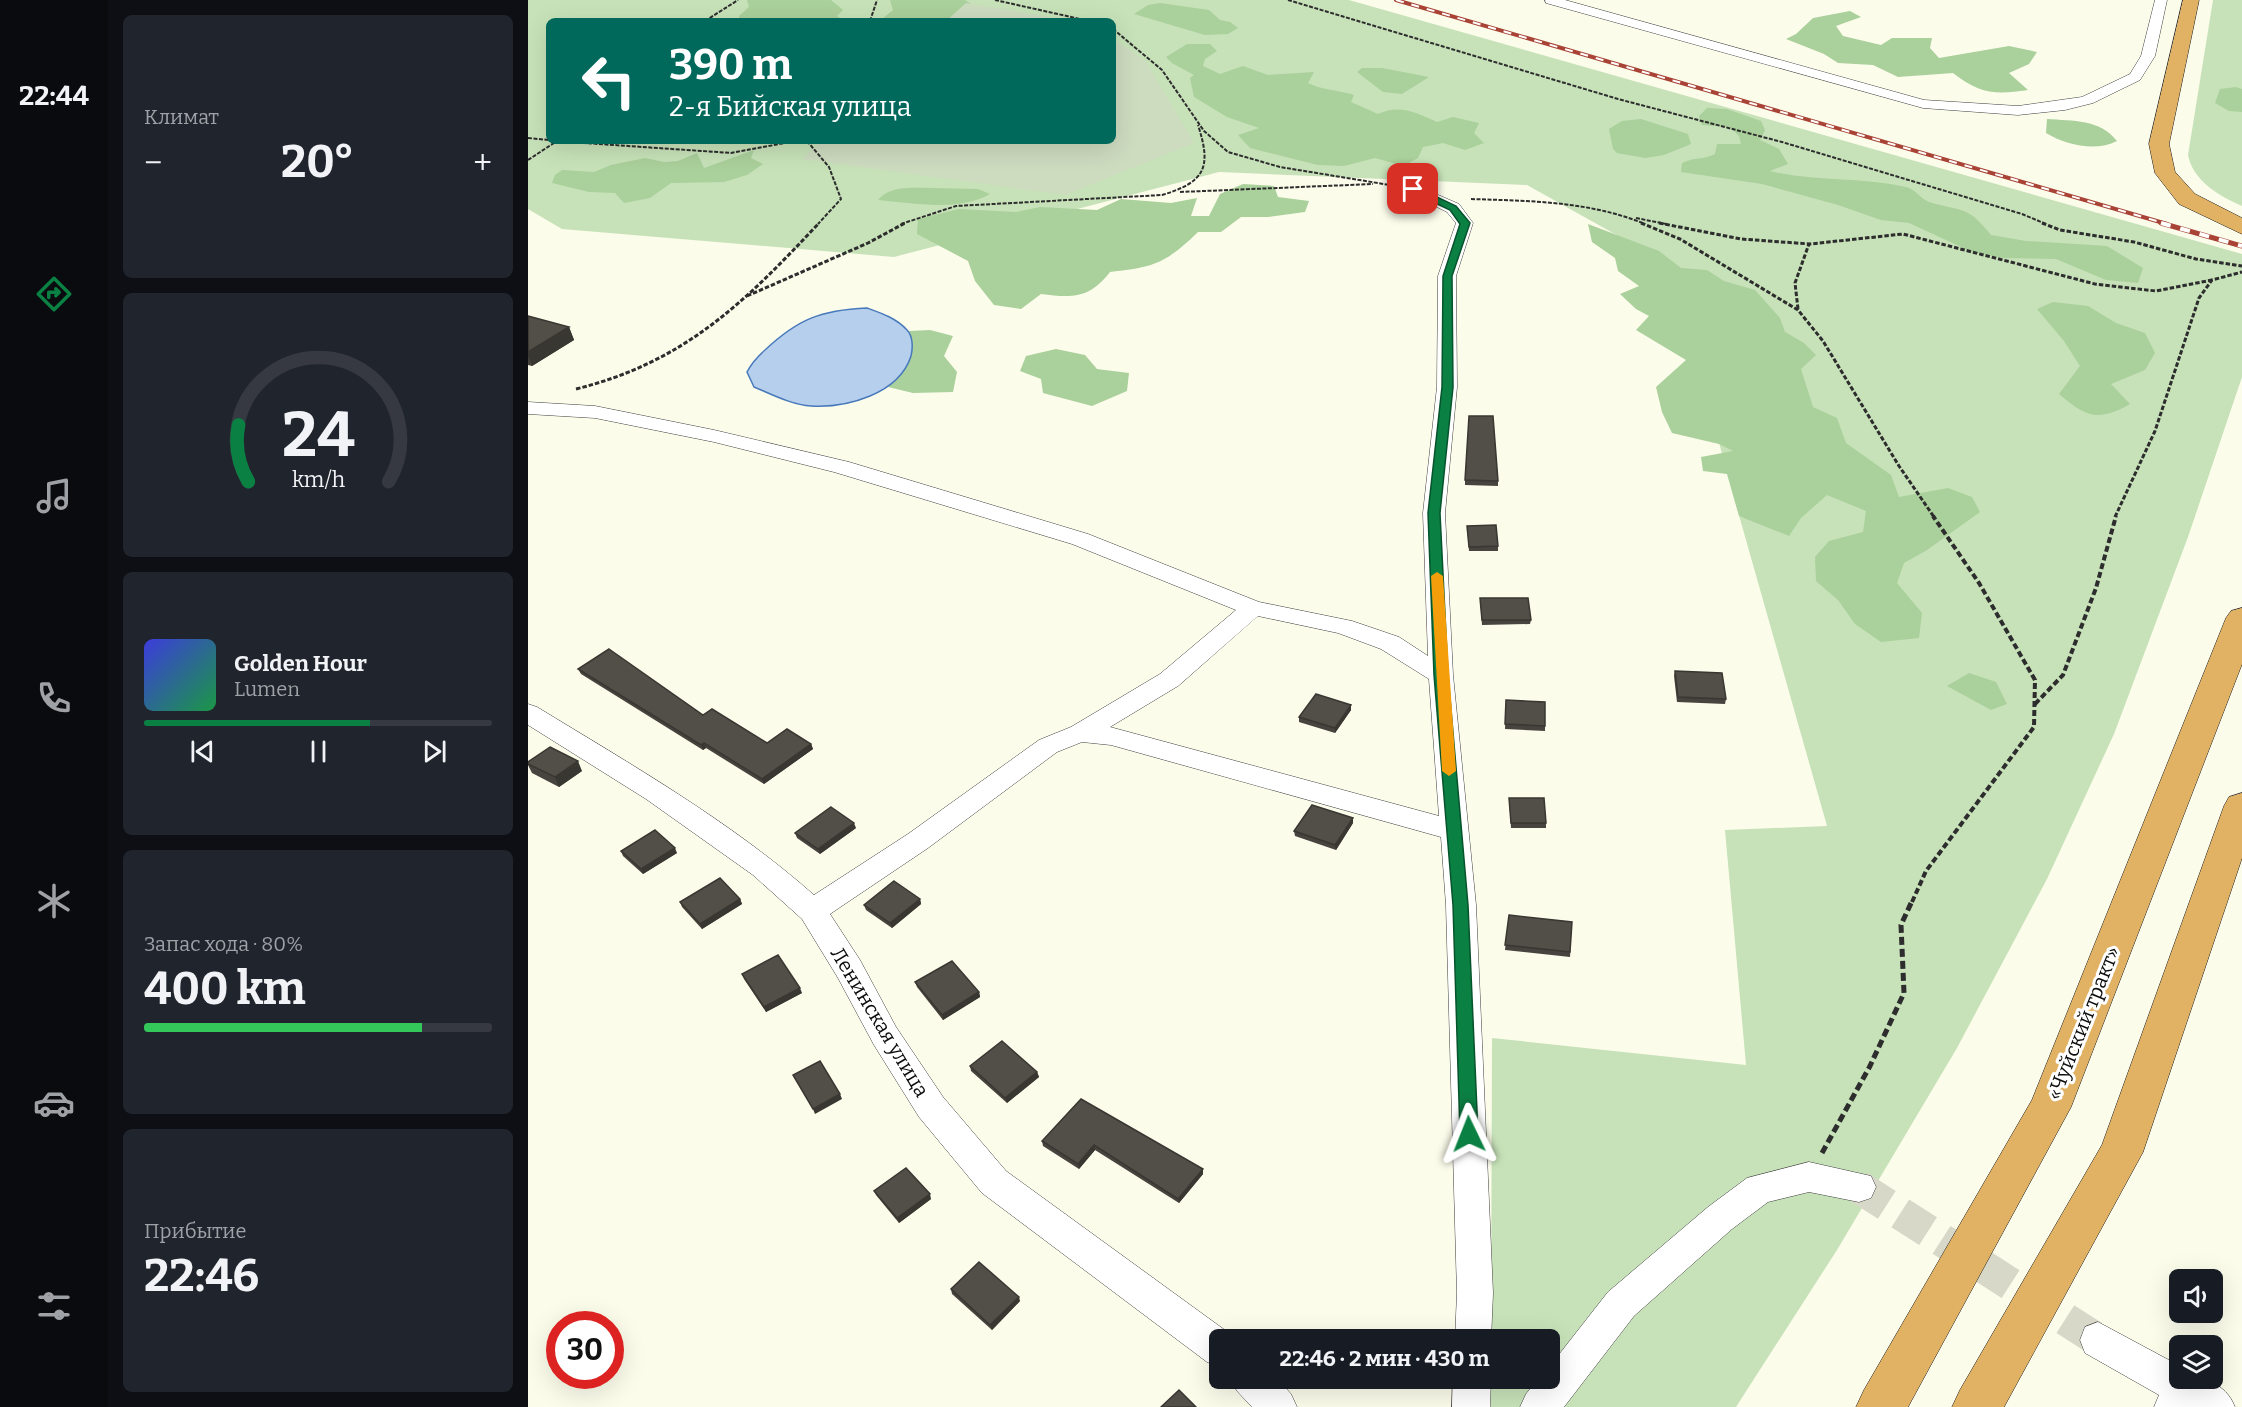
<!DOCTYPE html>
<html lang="ru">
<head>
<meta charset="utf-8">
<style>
  :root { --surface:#171b24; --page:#20242c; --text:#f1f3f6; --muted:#9ea1a6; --line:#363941; --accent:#0b8043 }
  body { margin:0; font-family:Bitter,serif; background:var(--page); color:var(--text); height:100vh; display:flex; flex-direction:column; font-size:22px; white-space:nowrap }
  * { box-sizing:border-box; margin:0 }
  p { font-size:20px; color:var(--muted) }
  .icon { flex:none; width:33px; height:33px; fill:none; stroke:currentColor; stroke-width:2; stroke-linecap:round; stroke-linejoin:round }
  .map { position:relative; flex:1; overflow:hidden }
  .panel { display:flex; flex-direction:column; gap:15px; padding:15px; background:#0d0f14; width:420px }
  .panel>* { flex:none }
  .hud { position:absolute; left:18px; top:18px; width:570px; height:126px; border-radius:9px; box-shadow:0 6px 24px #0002; background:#00695c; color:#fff; overflow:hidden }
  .controls { position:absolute; left:1641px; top:1269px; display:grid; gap:12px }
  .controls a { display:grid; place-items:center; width:54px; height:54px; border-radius:9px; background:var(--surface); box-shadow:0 6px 24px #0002; font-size:30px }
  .speed { position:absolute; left:18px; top:1311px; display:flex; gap:12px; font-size:30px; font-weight:700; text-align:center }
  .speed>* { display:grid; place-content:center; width:78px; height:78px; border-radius:50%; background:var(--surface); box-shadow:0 6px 24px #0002; line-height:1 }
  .speed .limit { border:9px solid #d22; background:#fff; color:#111 }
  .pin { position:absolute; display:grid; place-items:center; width:51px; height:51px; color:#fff; margin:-26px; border-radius:12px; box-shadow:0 3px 9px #0006 }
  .me { position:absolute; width:66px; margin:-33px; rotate:358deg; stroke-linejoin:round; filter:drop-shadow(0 0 4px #0008) }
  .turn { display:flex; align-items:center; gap:21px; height:126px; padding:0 24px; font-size:27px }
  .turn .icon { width:78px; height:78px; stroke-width:2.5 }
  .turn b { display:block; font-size:42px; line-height:51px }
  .big { font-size:45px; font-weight:700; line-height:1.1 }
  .panel .card { flex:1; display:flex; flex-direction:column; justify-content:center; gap:9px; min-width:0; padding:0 21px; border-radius:9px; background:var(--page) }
  .panel .dial { align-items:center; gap:0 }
  .dial svg { height:156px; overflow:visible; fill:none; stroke:var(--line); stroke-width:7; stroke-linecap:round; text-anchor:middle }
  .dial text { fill:var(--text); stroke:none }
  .song { display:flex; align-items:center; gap:18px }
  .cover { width:72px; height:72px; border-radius:9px; background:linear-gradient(135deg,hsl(240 70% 55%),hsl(140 70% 35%)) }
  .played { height:6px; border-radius:3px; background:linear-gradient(90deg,var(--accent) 65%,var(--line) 65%) }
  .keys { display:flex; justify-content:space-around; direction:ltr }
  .heat { display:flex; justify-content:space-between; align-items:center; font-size:33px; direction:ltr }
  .charge { height:9px; border-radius:4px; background:linear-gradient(90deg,#34c759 80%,var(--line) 0) }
  .trip { position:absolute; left:681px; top:1329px; width:351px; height:60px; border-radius:9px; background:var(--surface); box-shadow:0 6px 24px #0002; font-weight:700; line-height:60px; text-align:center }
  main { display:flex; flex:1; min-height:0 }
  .dock { display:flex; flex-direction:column; width:108px; justify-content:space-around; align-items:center; background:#090b0e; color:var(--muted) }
  .dock .icon { width:42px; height:42px }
  .dock .selected { color:var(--accent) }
  .dock b { font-size:27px; color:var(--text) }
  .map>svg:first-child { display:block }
  .green { fill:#c7e2b9; fill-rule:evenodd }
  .forest { fill:#aad09b }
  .cemetery { fill:#cddbbf }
  .water { fill:#b6cfed; stroke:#4779bb; stroke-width:1.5 }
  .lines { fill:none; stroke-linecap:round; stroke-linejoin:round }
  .minor-tunnel { stroke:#d8d8c9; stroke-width:33; stroke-dasharray:33 16; stroke-linecap:butt }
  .minor-casing { stroke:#3e3e3e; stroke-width:1 }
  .highway-casing { stroke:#1c1c1c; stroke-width:1 }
  .path-far3 { stroke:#2d2d2d; stroke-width:2; stroke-dasharray:4 1.5; stroke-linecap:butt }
  .path-far2 { stroke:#2d2d2d; stroke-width:3; stroke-dasharray:4.5 2; stroke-linecap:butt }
  .path-far1 { stroke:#2d2d2d; stroke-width:4; stroke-dasharray:6 3; stroke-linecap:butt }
  .path { stroke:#2d2d2d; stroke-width:5; stroke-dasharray:8 4; stroke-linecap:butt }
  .minor { fill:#fff; fill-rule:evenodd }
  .highway { fill:#e1b264; fill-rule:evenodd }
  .rail-far1-casing { stroke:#a84336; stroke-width:4 }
  .rail-casing { stroke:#a84336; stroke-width:5 }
  .rail-far1 { stroke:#fff; stroke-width:2; stroke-dasharray:8; stroke-linecap:butt }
  .rail { stroke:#fff; stroke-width:4; stroke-dasharray:10; stroke-linecap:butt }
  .wall { fill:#47433e }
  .shaded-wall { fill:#393732 }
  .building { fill:#524e48; stroke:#393732; stroke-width:1.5 }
  .route { fill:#0b8043; stroke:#07532c; stroke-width:1.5 }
  .slow { fill:#f59e0b }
  .labels { text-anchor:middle; stroke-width:6; stroke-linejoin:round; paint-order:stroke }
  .near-street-label { font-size:20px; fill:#0b0b0b; stroke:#fff }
</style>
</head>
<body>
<main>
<nav class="dock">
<b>22:44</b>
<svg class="icon selected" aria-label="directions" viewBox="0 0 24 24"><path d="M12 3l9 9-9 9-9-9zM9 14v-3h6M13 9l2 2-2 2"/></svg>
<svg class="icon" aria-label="music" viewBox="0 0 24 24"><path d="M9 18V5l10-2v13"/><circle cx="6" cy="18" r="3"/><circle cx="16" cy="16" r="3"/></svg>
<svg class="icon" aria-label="phone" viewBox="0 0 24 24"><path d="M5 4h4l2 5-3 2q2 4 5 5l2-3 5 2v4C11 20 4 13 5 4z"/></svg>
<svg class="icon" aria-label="climate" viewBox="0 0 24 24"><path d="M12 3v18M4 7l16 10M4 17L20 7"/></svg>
<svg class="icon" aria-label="car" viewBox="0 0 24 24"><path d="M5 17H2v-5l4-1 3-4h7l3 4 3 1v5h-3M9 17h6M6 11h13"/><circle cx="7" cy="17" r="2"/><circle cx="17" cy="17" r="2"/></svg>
<svg class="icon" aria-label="filters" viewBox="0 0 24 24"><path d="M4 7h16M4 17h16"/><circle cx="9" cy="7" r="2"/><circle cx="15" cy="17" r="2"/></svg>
</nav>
<section class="panel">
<div class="card"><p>Климат</p>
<div class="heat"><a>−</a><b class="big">20°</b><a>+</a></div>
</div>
<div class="card dial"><svg viewBox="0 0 100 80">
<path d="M14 69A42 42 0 1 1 86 69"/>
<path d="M14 69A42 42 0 0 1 9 40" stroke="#0b8043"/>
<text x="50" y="56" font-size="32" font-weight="700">24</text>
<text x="50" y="72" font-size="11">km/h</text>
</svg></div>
<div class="card">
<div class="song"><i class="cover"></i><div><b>Golden Hour</b><p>Lumen</p></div></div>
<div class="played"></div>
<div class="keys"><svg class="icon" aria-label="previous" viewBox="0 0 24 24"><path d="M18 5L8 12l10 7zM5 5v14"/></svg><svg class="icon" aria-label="pause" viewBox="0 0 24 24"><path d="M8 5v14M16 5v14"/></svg><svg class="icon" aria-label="next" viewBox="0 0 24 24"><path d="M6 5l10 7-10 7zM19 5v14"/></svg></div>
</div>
<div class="card"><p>Запас хода · 80%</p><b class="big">400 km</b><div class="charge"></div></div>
<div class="card"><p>Прибытие</p><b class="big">22:46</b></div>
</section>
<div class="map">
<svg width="1714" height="1407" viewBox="0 0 1714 1407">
  <rect width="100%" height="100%" fill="#fcfceb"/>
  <g class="green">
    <path d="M0,0H821L1714,254V377L1660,537L1586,734L1519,879L1429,1048L1309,1250L1208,1407H963V1379L1022,1378V1340L963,1339L964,1038L1218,1065L1197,830L1299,826L1201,480L1144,266L999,185L691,172L366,257L34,229L0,209ZM21,21H585V141H21Z"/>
    <path d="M1685,0H1714V206C1691,196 1665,181 1660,155Z"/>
  </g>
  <g class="forest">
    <path d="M219,0H303L315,10L309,16L317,21H212L211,16L221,7Z"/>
    <path d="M362,0H437L451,9L535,21H344L354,19L365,10Z"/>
    <path d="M632,3L681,10L692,20L702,22L710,28L700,34L677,35L606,14L620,5Z"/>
    <path d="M1322,11L1333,17L1308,26L1315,36L1353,45L1364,38H1404L1402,48L1411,58L1481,46L1509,52L1501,64L1481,73L1500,90C1467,95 1452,94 1425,73L1370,77L1345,65L1310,63L1296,54L1258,39L1268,34L1285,18Z"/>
    <path d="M659,44H682L689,51L677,59L675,66L692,74L715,66L740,75L786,72L780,83C794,90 810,90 826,95L823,102L850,114C872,104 888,113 909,122L925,117L951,123L946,133L956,143L937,150L915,143L895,147L890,158L875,166L847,158L816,166L790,165L722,148L710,135L731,128L699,117L666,97L662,78L666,75L644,63L638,57Z"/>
    <path d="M834,68H854L901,77L874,94L855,92L829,72Z"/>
    <path d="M1708,87L1714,89V112L1701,111L1687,103L1692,89Z"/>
    <path d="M1179,108L1199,109L1233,121L1237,130L1232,140L1251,149L1260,164L1242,171C1287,182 1334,177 1378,187C1387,189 1393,199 1401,202C1435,212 1439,205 1463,235L1498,241L1579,246L1615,268L1610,283L1578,280L1528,259L1476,258L1444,252L1381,223L1353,220L1310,205L1234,184L1153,172L1154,163C1165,157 1177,160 1187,154L1189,144H1213L1211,136L1202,127L1174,125L1171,116Z"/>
    <path d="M1113,119L1160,134L1163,144L1136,155L1117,158L1089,153L1085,149L1081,129L1094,121Z"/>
    <path d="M1519,119C1545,121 1572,119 1589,141C1568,152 1538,145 1518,133Z"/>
    <path d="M226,150L223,158L235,164L219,175L196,182L143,183L122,198L96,203L87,193L61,192L24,183L27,175L34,170L66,172L83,165L117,158L136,162L150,161L169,153L176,168Z"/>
    <path d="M715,184L746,186L750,197L781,201L777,212L740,217H713L693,232H670C637,264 626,267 582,272C561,299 544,298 513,294L493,309L466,305L447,281L440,261L389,234L390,219L431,209L488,212L512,207L569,210L593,199L643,203L669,198L663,216H681L692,194Z"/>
    <path d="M404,188L450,189L462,194C430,212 385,203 350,200C362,185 386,188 404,188Z"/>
    <path d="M1060,224L1131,251L1153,268L1179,270L1196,281L1227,290L1252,318L1257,332L1276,343L1288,355L1273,369L1285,407L1309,418L1318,443L1363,475L1371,497L1420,488L1444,497L1452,512L1399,550L1376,563L1369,583L1394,613L1391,638L1353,642L1327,624L1310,600L1288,581L1287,557L1301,541L1335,532L1338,511L1299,495L1273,518L1261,536L1211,516L1199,474L1175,471L1173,457L1205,451L1191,444L1144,433L1134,412L1128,387L1158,360L1108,330L1121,316L1108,309L1092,294L1111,286L1090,271L1087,258L1064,242Z"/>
    <path d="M1525,302L1560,306L1588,323L1617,333L1627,353L1617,370L1583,384L1602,404C1569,423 1557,416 1531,394L1552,366L1536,341L1509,309Z"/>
    <path d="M402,330L425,336L416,356L429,372L425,392L385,393L360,387C380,368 388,360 381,331Z"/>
    <path d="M528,349L557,355L569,369L601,373L599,391L564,406L515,393L513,379L492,371L498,356Z"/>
    <path d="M1441,673L1468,682L1479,704L1463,710L1419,686Z"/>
  </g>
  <g class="cemetery">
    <path d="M438,3L545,21H418Z"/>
    <path d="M585,39L617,60L666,143L537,195L274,159L293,141H585Z"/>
  </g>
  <path class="water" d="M339,308C353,313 368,318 379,330C385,336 385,348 383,356C371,394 319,408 283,406C264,405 243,394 226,387L219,372C224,362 229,357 237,350C270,319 293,310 339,308Z"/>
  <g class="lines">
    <path class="minor-tunnel" d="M1331,1187L1570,1340"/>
    <g class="minor-casing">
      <g id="minor">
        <path d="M1017,0H1037L1396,100L1490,106L1554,97L1602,74L1613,56L1627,0H1639L1627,56L1612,80L1565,103L1537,110L1490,115L1395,108L1018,3Z"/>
        <path d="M885,184L931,204L945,223L928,276L929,387L917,513L925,675L948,905L965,1293L963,1340H927L929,1293L918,905L913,837L583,745L554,742L529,752L400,848L302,914L332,960L368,1027L415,1097L478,1171L705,1336L707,1340H692V1367L679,1362L454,1193L391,1117L346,1045L310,978L274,919L225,875L118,799L0,725V704L9,707C104,765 202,821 286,895L380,834L511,740L543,727L632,674L708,610L544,544L306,472L186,442L67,418L0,414V402L67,406L186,430L321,462L560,534L731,602L824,621L871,637L900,656L895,513L909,387L910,276L928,223L919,212L879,192L877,189L879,186ZM730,616L810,633L853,649L901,679L911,816L582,727L650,686Z"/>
        <path d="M1281,1162L1343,1176L1348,1187L1343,1198L1331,1202L1281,1192L1240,1202L1204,1229L1106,1316L1036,1407H992L998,1394L1011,1378H1022V1366L1080,1292L1180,1207L1219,1178Z"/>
        <path d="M1570,1322L1652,1366V1378C1676,1378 1697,1382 1707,1407H1626L1631,1395L1557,1353L1552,1340L1557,1327Z"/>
        <path d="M703,1378H749L763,1394L769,1407H724L709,1391Z"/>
        <path d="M925,1378H963L962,1407H924Z"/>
      </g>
    </g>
    <g class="highway-casing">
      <g id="highway">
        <path d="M1655,0H1671L1641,144L1647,172L1667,194L1714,218V234L1651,204L1627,173L1621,144Z"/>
        <path d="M1714,608V664L1543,1107L1380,1407H1328L1336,1390L1504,1100L1698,618L1703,611Z"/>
        <path d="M1714,793V858L1615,1152L1476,1407H1424L1432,1390L1574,1145L1696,806L1701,797Z"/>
      </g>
    </g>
    <g class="path-far3">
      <path d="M467,0L561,21"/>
      <path d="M760,0L1090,99L1254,142L1494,214L1518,224"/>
      <path d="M177,21L210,0"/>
      <path d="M342,21L349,0"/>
      <path d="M585,29L634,70L676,131L700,152L752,167L868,186"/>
      <path d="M0,138L21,140"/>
      <path d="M27,141L203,153L268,141"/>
      <path d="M279,141L301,167L313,199L290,224"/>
      <path d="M0,160L29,141"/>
      <path d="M652,192L845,184"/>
      <path d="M943,199C1002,201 1061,201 1117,224"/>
      <path d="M1108,218L1138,224"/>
      <path d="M373,224L428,206L634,195C677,182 684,168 670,125"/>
    </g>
    <g class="path-far2">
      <path d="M1113,223L1152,239L1270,310L1295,341L1371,466L1406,517"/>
      <path d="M1131,223L1213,239L1282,244L1375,234L1567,284L1628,291L1684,280"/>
      <path d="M1514,223L1532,230L1606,242L1668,259L1714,266"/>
      <path d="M219,296L340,243L377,223"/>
      <path d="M1270,309L1267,283L1281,244"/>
      <path d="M48,389C157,362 217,302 291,223"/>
      <path d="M1587,517L1627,431L1671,298L1684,280L1714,272"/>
    </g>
    <g class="path-far1">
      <path d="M1507,704L1535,675L1568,588L1588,516"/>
      <path d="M1384,902L1398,871L1506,727L1507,680L1451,583L1405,516"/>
    </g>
    <path class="path" d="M1294,1153L1342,1066L1376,993L1373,925L1384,901"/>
    <use href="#minor" class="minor"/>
    <use href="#highway" class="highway"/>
    <g class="rail-far1-casing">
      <path id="rail-far1" d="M868,0L1639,224"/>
    </g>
    <g class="rail-casing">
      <path id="rail" d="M1633,223L1714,246"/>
    </g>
    <use href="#rail-far1" class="rail-far1"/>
    <use href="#rail" class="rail"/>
  </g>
  <g class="wall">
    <path d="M0,316L41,327L46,340L4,366L0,365Z"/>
    <path d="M937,480L970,481V486L937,485Z"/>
    <path d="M939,526L970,546V551H941Z"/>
    <path d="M952,598L1003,620L1002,624L954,625Z"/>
    <path d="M50,669L175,715L239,743L283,744L285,749L236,784L178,748L175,750L53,674Z"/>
    <path d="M1147,671L1198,699L1197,704L1149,702L1146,676Z"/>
    <path d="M978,700L1017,726V731L977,729Z"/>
    <path d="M823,705V710L807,733L771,722V717Z"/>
    <path d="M0,762L54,771L31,787L4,773L0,765Z"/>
    <path d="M981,798L1018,823V828H983Z"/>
    <path d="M825,823L808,850L767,836L766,831Z"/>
    <path d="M328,828L292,854L269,838L267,833Z"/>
    <path d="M93,851L149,853L115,874L95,856Z"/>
    <path d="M212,899L214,904L174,929L154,907L152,902Z"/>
    <path d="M392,899L393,904L364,928L338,910L336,905Z"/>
    <path d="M981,915L1044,922L1042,957L977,950Z"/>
    <path d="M214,974L274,993L238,1012L216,979Z"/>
    <path d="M387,982L451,992L452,997L415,1020L389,987Z"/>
    <path d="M442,1066L509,1072L511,1077L479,1103L443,1071Z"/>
    <path d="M553,1099L675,1169V1174L651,1203L567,1150L551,1169L515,1146L514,1141Z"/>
    <path d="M346,1191L403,1199L371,1223L348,1195Z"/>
    <path d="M423,1289L492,1301L464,1330L424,1294Z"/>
  </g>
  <g class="shaded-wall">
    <path d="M41,327L46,340L4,366L0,356V352Z"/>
    <path d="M823,705V710L807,733V728Z"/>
    <path d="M176,743L178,748L175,750L173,745Z"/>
    <path d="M283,744L285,749L236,784L234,779Z"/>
    <path d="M50,761L54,771L31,787L27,777Z"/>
    <path d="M825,818V823L808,850L807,845Z"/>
    <path d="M326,823L328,828L292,854L290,849Z"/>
    <path d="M147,848L149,853L115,874L113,869Z"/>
    <path d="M212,899L214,904L174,929L172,924Z"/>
    <path d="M392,899L393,904L364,928L362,923Z"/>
    <path d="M272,988L274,993L238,1012L236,1007Z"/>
    <path d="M451,992L452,997L415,1020L414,1015Z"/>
    <path d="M509,1072L511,1077L479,1103L477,1098Z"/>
    <path d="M312,1094L314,1099L287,1114L285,1109Z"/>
    <path d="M566,1145L567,1150L551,1169L550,1164Z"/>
    <path d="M675,1169V1174L651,1203L650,1199Z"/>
    <path d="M402,1194L403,1199L371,1223L369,1218Z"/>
    <path d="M491,1297L492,1301L464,1330L462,1325Z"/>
  </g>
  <g class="building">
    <path d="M0,316L41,327L0,352Z"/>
    <path d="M941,416H965L970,481L937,480Z"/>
    <path d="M968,525L970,546L941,547L939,526Z"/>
    <path d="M952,598H1000L1003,620H954Z"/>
    <path d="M81,649L175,715L184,709L239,743L259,729L283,744L234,779L176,743L173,745L50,669Z"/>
    <path d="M1147,671L1194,673L1198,699L1150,697Z"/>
    <path d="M788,694L823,705L807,728L771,717Z"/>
    <path d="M978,700L1017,702V726L977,724Z"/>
    <path d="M22,747L50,761L27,777L0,764V762Z"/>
    <path d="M981,798H1016L1018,823H983Z"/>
    <path d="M784,805L825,818L807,845L766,831Z"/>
    <path d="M303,807L326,823L290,849L267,833Z"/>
    <path d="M127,830L147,848L113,869L93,851Z"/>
    <path d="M192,878L212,899L172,924L152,902Z"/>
    <path d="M366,881L392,899L362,923L336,905Z"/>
    <path d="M981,915L1044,922L1042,952L977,945Z"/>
    <path d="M250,955L272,988L236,1007L214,974Z"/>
    <path d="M424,961L451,992L414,1015L387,982Z"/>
    <path d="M474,1041L509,1072L477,1098L442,1066Z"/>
    <path d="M292,1061L312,1094L285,1109L265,1075Z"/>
    <path d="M553,1099L675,1169L650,1199L566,1145L550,1164L514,1141Z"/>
    <path d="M378,1168L402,1194L369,1218L346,1191Z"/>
    <path d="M451,1262L491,1297L462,1325L423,1289Z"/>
    <path d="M651,1390L668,1407H633Z"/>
  </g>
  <path class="route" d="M882,187H888L928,206L942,223L924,276L925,387L912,513L920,675L940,905L950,1134L947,1139L941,1141L934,1139L932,1134L925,905L906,675L900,513L914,387L915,276L932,224L922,210L882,191Z"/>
  <path class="slow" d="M909,572L915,576L928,771L921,776L914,771L903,576Z"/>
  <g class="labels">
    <g class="near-street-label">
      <text transform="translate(352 1022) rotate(59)" y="7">Ленинская улица</text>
      <text transform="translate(1555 1023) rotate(-68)" y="7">«Чуйский тракт»</text>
    </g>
  </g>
</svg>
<div class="controls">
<a><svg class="icon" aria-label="sound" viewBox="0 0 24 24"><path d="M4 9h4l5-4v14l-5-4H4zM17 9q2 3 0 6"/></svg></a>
<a><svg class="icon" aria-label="layers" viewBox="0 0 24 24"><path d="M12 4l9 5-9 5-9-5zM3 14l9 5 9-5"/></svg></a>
</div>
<div class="speed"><div class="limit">30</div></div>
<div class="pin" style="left:885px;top:189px;background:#d93025"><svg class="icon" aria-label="arrive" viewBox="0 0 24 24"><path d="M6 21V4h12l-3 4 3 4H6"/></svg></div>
<svg class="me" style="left:941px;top:1134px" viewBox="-20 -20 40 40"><path d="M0-17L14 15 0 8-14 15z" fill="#0b8043" stroke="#fff" stroke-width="4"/></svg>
<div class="trip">22:46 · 2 мин · 430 m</div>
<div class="hud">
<div class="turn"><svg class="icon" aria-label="left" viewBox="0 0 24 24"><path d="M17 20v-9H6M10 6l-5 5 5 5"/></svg><div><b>390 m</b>2-я Бийская улица</div></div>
</div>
</div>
</main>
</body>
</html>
